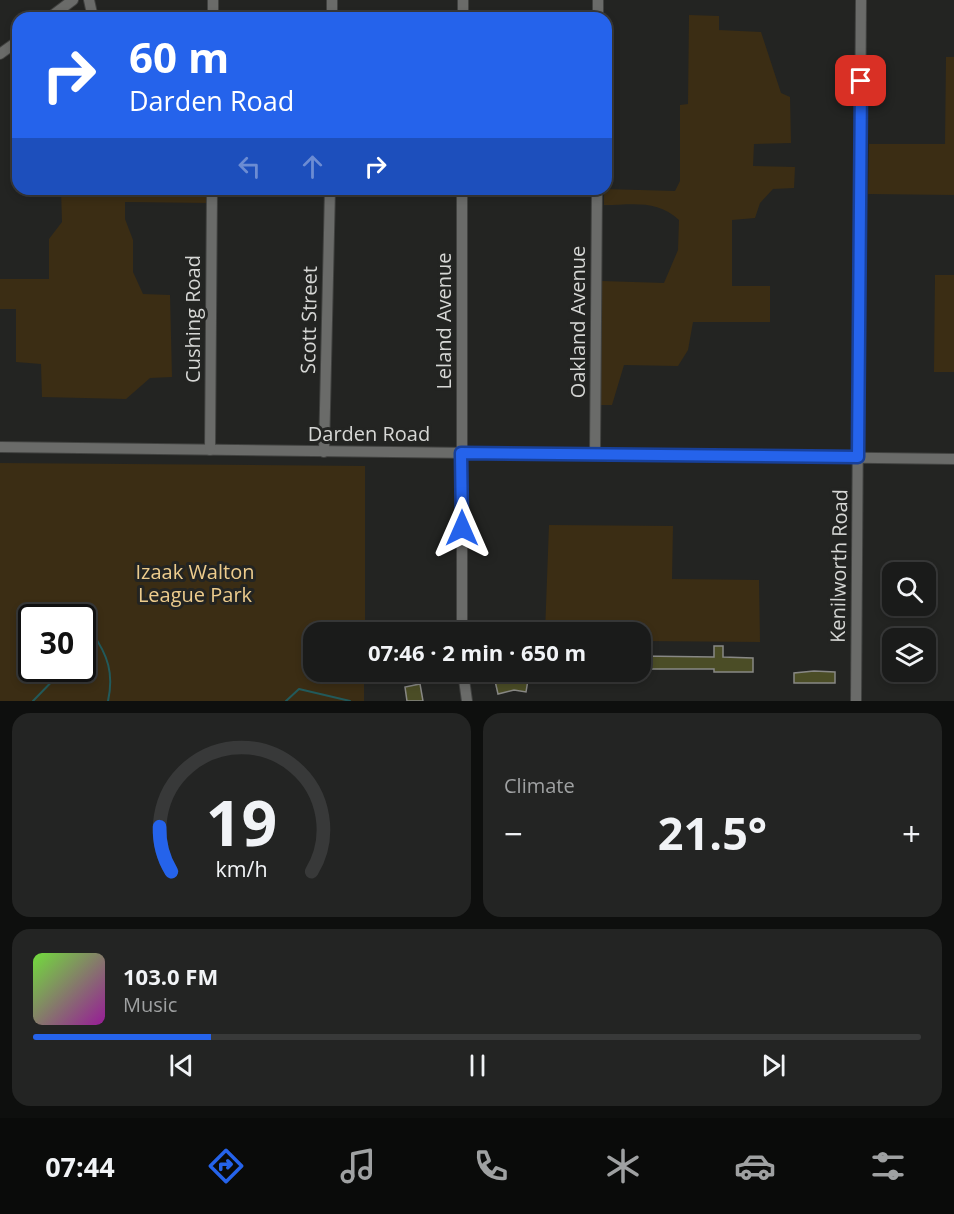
<!DOCTYPE html>
<html lang="en">
<head>
<meta charset="utf-8">
<style>
  :root { --surface:#1a1b1a; --page:#232423; --text:#f1f3f6; --muted:#9fa1a2; --line:#383939; --accent:#2563eb }
  body { margin:0; font-family:"Open Sans",sans-serif; background:var(--page); color:var(--text); height:100vh; display:flex; flex-direction:column; font-size:22px; white-space:nowrap }
  * { box-sizing:border-box; margin:0 }
  p { font-size:20px; color:var(--muted) }
  .icon { flex:none; width:33px; height:33px; fill:none; stroke:currentColor; stroke-width:2; stroke-linecap:round; stroke-linejoin:round }
  .map { position:relative; height:701px; overflow:hidden }
  .sheet { display:flex; flex-direction:column; gap:12px; padding:12px; background:#0e0f0e; flex:1 }
  .sheet>* { flex:none }
  .guide { position:absolute; left:12px; top:12px; width:600px; height:183px; border-radius:18px; box-shadow:0 3px 9px #0003,0 0 0 2px var(--line); background:#2563eb; color:#fff; overflow:hidden }
  .controls { position:absolute; left:882px; top:562px; display:grid; gap:12px }
  .controls a { display:grid; place-items:center; width:54px; height:54px; border-radius:12px; background:var(--surface); box-shadow:0 3px 9px #0003,0 0 0 2px var(--line); font-size:30px }
  .speed { position:absolute; left:18px; top:604px; display:flex; gap:12px; font-size:30px; font-weight:700; text-align:center }
  .speed>* { display:grid; place-content:center; width:78px; height:78px; border-radius:50%; background:var(--surface); box-shadow:0 3px 9px #0003,0 0 0 2px var(--line); line-height:1 }
  .speed .limit { border:3px solid #111; border-radius:9px; background:#fff; color:#111 }
  .pin { position:absolute; display:grid; place-items:center; width:51px; height:51px; color:#fff; margin:-26px; border-radius:12px; box-shadow:0 3px 9px #0006 }
  .me { position:absolute; width:66px; margin:-33px; rotate:0deg; stroke-linejoin:round; filter:drop-shadow(0 0 4px #0008) }
  .turn { display:flex; align-items:center; gap:21px; height:126px; padding:0 18px; font-size:27px }
  .turn .icon { width:78px; height:78px; stroke-width:2.5 }
  .turn b { display:block; font-size:42px; line-height:51px }
  .lanes { display:flex; align-items:center; height:57px; padding:0 18px; background:#0003; justify-content:center; gap:30px; direction:ltr }
  .lanes .off { opacity:.35 }
  .big { font-size:45px; font-weight:700; line-height:1.1 }
  .sheet .widget { flex:1; display:flex; flex-direction:column; justify-content:center; gap:9px; min-width:0; padding:0 21px; border-radius:18px; background:var(--page) }
  .sheet .dial { align-items:center; gap:0 }
  .dial svg { height:156px; overflow:visible; fill:none; stroke:var(--line); stroke-width:7; stroke-linecap:round; text-anchor:middle }
  .dial text { fill:var(--text); stroke:none }
  .song { display:flex; align-items:center; gap:18px }
  .cover { width:72px; height:72px; border-radius:9px; background:linear-gradient(135deg,hsl(100 70% 55%),hsl(300 70% 35%)) }
  .played { height:6px; border-radius:3px; background:linear-gradient(90deg,var(--accent) 20%,var(--line) 20%) }
  .keys { display:flex; justify-content:space-around; direction:ltr }
  .heat { display:flex; justify-content:space-between; align-items:center; font-size:33px; direction:ltr }
  .sheet .tiles { flex:1; display:grid; gap:12px; grid-template-columns:1fr 1fr }
  .widget:last-child { grid-column:span 2 }
  .trip { position:absolute; left:303px; top:622px; width:348px; height:60px; border-radius:18px; background:var(--surface); box-shadow:0 3px 9px #0003,0 0 0 2px var(--line); font-weight:700; line-height:60px; text-align:center }
  .dock { display:flex; height:96px; justify-content:space-around; align-items:center; background:#0a0b0a; color:var(--muted) }
  .dock .icon { width:42px; height:42px }
  .dock .current { color:var(--accent) }
  .dock b { font-size:27px; color:var(--text) }
  .map>svg:first-child { display:block }
  .green { fill:#3b2d14; fill-rule:evenodd }
  .lines { fill:none; stroke-linecap:round; stroke-linejoin:round }
  .stream { stroke:#225a5b; stroke-width:2 }
  .building { fill:#4b4d26; stroke:#888885; stroke-width:1.5 }
  .minor-casing { stroke:#414240; stroke-width:12 }
  .minor { stroke:#6a6b69; stroke-width:10 }
  .route-casing { stroke:#184099; stroke-width:15 }
  .route { stroke:#2563eb; stroke-width:10 }
  .labels { text-anchor:middle; stroke-width:6; stroke-linejoin:round; paint-order:stroke }
  .street-label { font-size:20px; fill:#d6d7d5; stroke:#232422 }
  .park-label { font-size:20px; fill:#edcc8d; stroke:#232422 }
</style>
</head>
<body>
<div class="map">
<svg width="954" height="701" viewBox="0 0 954 701">
  <rect width="100%" height="100%" fill="#232422"/>
  <g class="green">
    <path d="M689,15L719,16V30L761,32L781,93L790,97L791,143L754,144L753,166L795,167L794,188L773,189L760,203L755,218L732,220V286H770V322H693L688,350L678,366L624,365L612,405H600L602,281L664,283L678,250L679,220C657,199 632,205 604,205V189L675,191L680,181V105L688,104Z"/>
    <path d="M946,57H954V195L868,194L869,144H945Z"/>
    <path d="M61,189H206V203L125,202V219L133,240V272L143,294L170,295L172,377L150,378L126,399L42,397L41,364L16,362V309H0V279H49V239L62,222Z"/>
    <path d="M935,275H954V372H934Z"/>
    <path d="M0,463L365,466V633H314V672H364V701H0ZM32,618H82V669H32Z"/>
    <path d="M549,525L673,526L672,579L759,580L760,642L641,641L640,633H545Z"/>
  </g>
  <g class="lines">
    <g class="stream">
      <path d="M82,633L86,631L92,633C108,655 114,674 108,701"/>
      <path d="M33,701L64,669"/>
      <path d="M286,701L299,689L350,701"/>
    </g>
  </g>
  <g class="building">
    <path d="M496,621H509V633H495Z"/>
    <path d="M714,646H723V657L753,658V672H714V669H640V656L714,657Z"/>
    <path d="M814,671L835,672V683H794V673Z"/>
    <path d="M493,672H505L506,677L528,680L526,692L514,690L498,694Z"/>
    <path d="M420,684L423,701H407L405,687Z"/>
  </g>
  <g class="lines">
    <g class="minor-casing">
      <g id="minor">
        <path d="M89,0L93,18"/>
        <path d="M49,18L73,0"/>
        <path d="M213,18V0"/>
        <path d="M332,18V0"/>
        <path d="M463,18V0"/>
        <path d="M598,18V0"/>
        <path d="M0,54L18,41"/>
        <path d="M0,447L954,459"/>
        <path d="M210,450L212,189"/>
        <path d="M324,452L330,189"/>
        <path d="M595,454L597,189"/>
        <path d="M462,633V189"/>
        <path d="M463,672L467,701"/>
        <path d="M856,701L861,0"/>
      </g>
    </g>
    <use href="#minor" class="minor"/>
  </g>
  <g class="lines">
    <g class="route-casing">
      <path id="route" d="M462,528L461,453L858,457L861,81"/>
    </g>
    <use href="#route" class="route"/>
  </g>
  <g class="labels">
    <g class="street-label">
      <text transform="translate(193 319) rotate(-90)" y="7">Cushing Road</text>
      <text transform="translate(309 320) rotate(-89)" y="7">Scott Street</text>
      <text transform="translate(444 321) rotate(-90)" y="7">Leland Avenue</text>
      <text transform="translate(578 322) rotate(-90)" y="7">Oakland Avenue</text>
      <text x="369" y="441">Darden Road</text>
      <text transform="translate(839 566) rotate(-89)" y="7">Kenilworth Road</text>
    </g>
    <g class="park-label">
      <text x="195" y="579">Izaak Walton<tspan x="195" dy="23">League Park</tspan></text>
    </g>
  </g>
</svg>
<div class="controls">
<a><svg class="icon" aria-label="search" viewBox="0 0 24 24"><circle cx="10" cy="10" r="6"/><path d="M15 15l6 6"/></svg></a>
<a><svg class="icon" aria-label="layers" viewBox="0 0 24 24"><path d="M12 4l9 5-9 5-9-5zM3 14l9 5 9-5"/></svg></a>
</div>
<div class="speed"><div class="limit">30</div></div>
<div class="pin" style="left:861px;top:81px;background:#d93025"><svg class="icon" aria-label="arrive" viewBox="0 0 24 24"><path d="M6 21V4h12l-3 4 3 4H6"/></svg></div>
<svg class="me" style="left:462px;top:528px" viewBox="-20 -20 40 40"><path d="M0-17L14 15 0 8-14 15z" fill="#2563eb" stroke="#fff" stroke-width="4"/></svg>
<div class="trip">07:46 · 2 min · 650 m</div>
<div class="guide">
<div class="turn"><svg class="icon" aria-label="right" viewBox="0 0 24 24"><path d="M7 20v-9h11M14 6l5 5-5 5"/></svg><div><b>60 m</b>Darden Road</div></div>
<div class="lanes"><svg class="icon off" aria-label="left" viewBox="0 0 24 24"><path d="M17 20v-9H6M10 6l-5 5 5 5"/></svg><svg class="icon off" aria-label="ahead" viewBox="0 0 24 24"><path d="M12 20V5M6 11l6-6 6 6"/></svg><svg class="icon" aria-label="right" viewBox="0 0 24 24"><path d="M7 20v-9h11M14 6l5 5-5 5"/></svg></div>
</div>
</div>
<section class="sheet">
<div class="tiles">
<div class="widget dial"><svg viewBox="0 0 100 80">
<path d="M14 69A42 42 0 1 1 86 69"/>
<path d="M14 69A42 42 0 0 1 8 46" stroke="#2563eb"/>
<text x="50" y="56" font-size="32" font-weight="700">19</text>
<text x="50" y="72" font-size="11">km/h</text>
</svg></div>
<div class="widget"><p>Climate</p>
<div class="heat"><a>−</a><b class="big">21.5°</b><a>+</a></div>
</div>
<div class="widget">
<div class="song"><i class="cover"></i><div><b>103.0 FM</b><p>Music</p></div></div>
<div class="played"></div>
<div class="keys"><svg class="icon" aria-label="previous" viewBox="0 0 24 24"><path d="M18 5L8 12l10 7zM5 5v14"/></svg><svg class="icon" aria-label="pause" viewBox="0 0 24 24"><path d="M8 5v14M16 5v14"/></svg><svg class="icon" aria-label="next" viewBox="0 0 24 24"><path d="M6 5l10 7-10 7zM19 5v14"/></svg></div>
</div>
</div>
</section>
<nav class="dock">
<b>07:44</b>
<svg class="icon current" aria-label="directions" viewBox="0 0 24 24"><path d="M12 3l9 9-9 9-9-9zM9 14v-3h6M13 9l2 2-2 2"/></svg>
<svg class="icon" aria-label="music" viewBox="0 0 24 24"><path d="M9 18V5l10-2v13"/><circle cx="6" cy="18" r="3"/><circle cx="16" cy="16" r="3"/></svg>
<svg class="icon" aria-label="phone" viewBox="0 0 24 24"><path d="M5 4h4l2 5-3 2q2 4 5 5l2-3 5 2v4C11 20 4 13 5 4z"/></svg>
<svg class="icon" aria-label="climate" viewBox="0 0 24 24"><path d="M12 3v18M4 7l16 10M4 17L20 7"/></svg>
<svg class="icon" aria-label="car" viewBox="0 0 24 24"><path d="M5 17H2v-5l4-1 3-4h7l3 4 3 1v5h-3M9 17h6M6 11h13"/><circle cx="7" cy="17" r="2"/><circle cx="17" cy="17" r="2"/></svg>
<svg class="icon" aria-label="filters" viewBox="0 0 24 24"><path d="M4 7h16M4 17h16"/><circle cx="9" cy="7" r="2"/><circle cx="15" cy="17" r="2"/></svg>
</nav>
</body>
</html>
